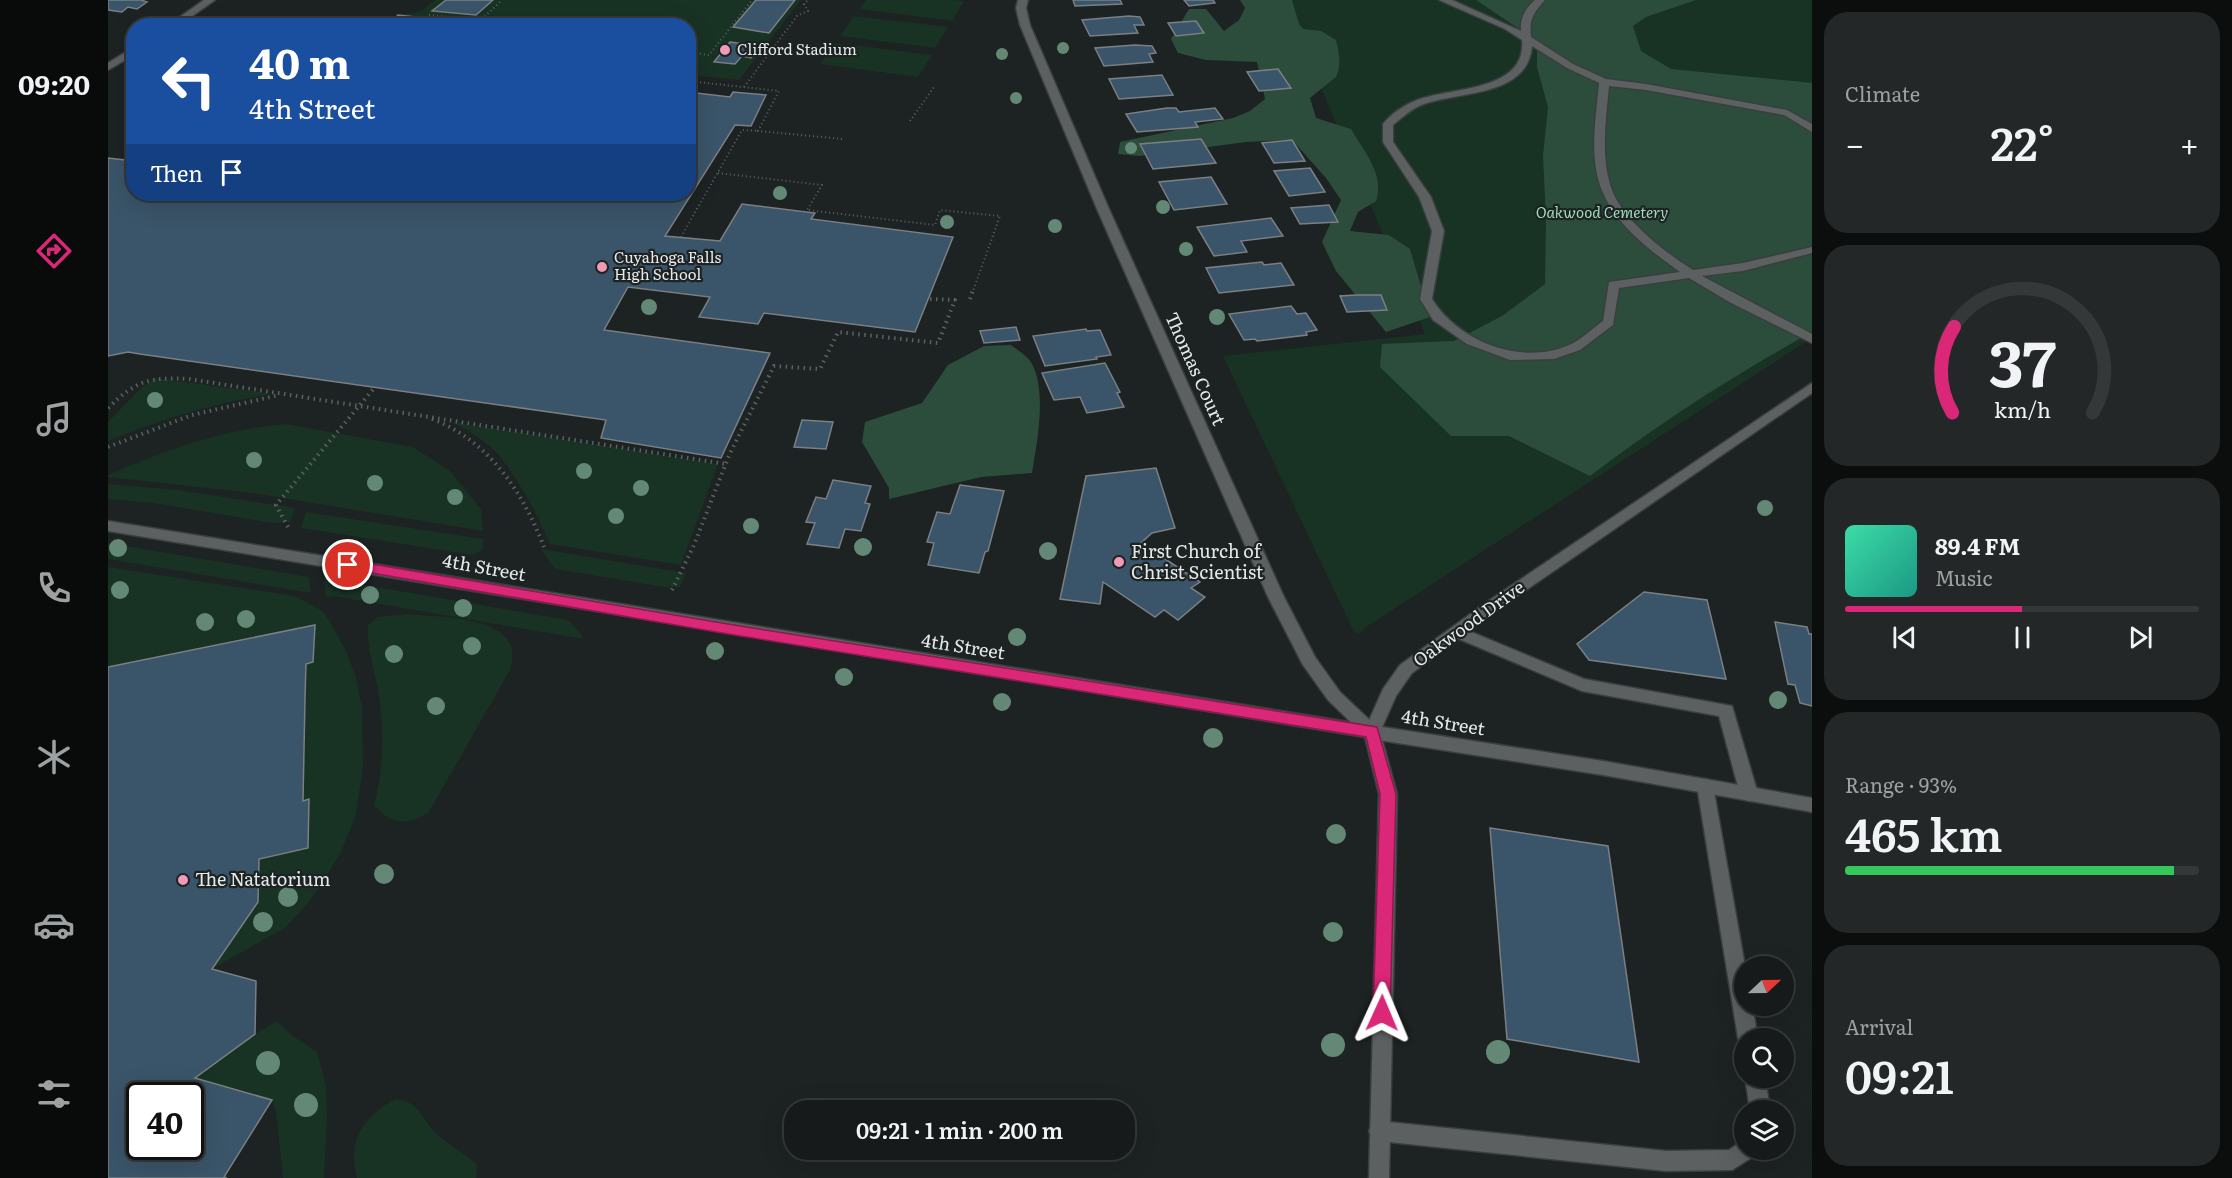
<!DOCTYPE html>
<html lang="en">
<head>
<meta charset="utf-8">
<style>
  :root { --surface:#161a1a; --page:#232727; --text:#f1f3f6; --muted:#9ea1a2; --line:#353839; --accent:#db2777 }
  body { margin:0; font-family:Literata,serif; background:var(--page); color:var(--text); height:100vh; display:flex; flex-direction:column; font-size:22px; white-space:nowrap }
  * { box-sizing:border-box; margin:0 }
  p { font-size:20px; color:var(--muted) }
  .icon { flex:none; width:33px; height:33px; fill:none; stroke:currentColor; stroke-width:2; stroke-linecap:round; stroke-linejoin:round }
  .map { position:relative; flex:1; overflow:hidden }
  .sheet { display:flex; flex-direction:column; gap:12px; padding:12px; background:#0c0e0e; width:420px }
  .sheet>* { flex:none }
  .top-card { position:absolute; left:18px; top:18px; width:570px; height:183px; border-radius:24px; box-shadow:0 6px 24px #0002,0 0 0 2px var(--line); background:#1a4fa0; color:#fff; overflow:hidden }
  .needle { width:39px; rotate:68deg }
  .fabs { position:absolute; left:1626px; top:956px; display:grid; gap:12px }
  .fabs a { display:grid; place-items:center; width:60px; height:60px; border-radius:50%; background:var(--surface); box-shadow:0 6px 24px #0002,0 0 0 2px var(--line); font-size:30px }
  .speed { position:absolute; left:18px; top:1082px; display:flex; gap:12px; font-size:30px; font-weight:700; text-align:center }
  .speed>* { display:grid; place-content:center; width:78px; height:78px; border-radius:50%; background:var(--surface); box-shadow:0 6px 24px #0002,0 0 0 2px var(--line); line-height:1 }
  .speed .limit { border:3px solid #111; border-radius:9px; background:#fff; color:#111 }
  .pin { position:absolute; display:grid; place-items:center; width:51px; height:51px; color:#fff; margin:-26px; border:3px solid #fff; border-radius:50%; box-shadow:0 2px 6px #0007 }
  .me { position:absolute; width:66px; margin:-33px; rotate:1deg; stroke-linejoin:round; filter:drop-shadow(0 0 4px #0008) }
  .turn { display:flex; align-items:center; gap:21px; height:126px; padding:0 24px; font-size:27px }
  .turn .icon { width:78px; height:78px; stroke-width:2.5 }
  .turn b { display:block; font-size:42px; line-height:51px }
  .then { display:flex; align-items:center; height:57px; padding:0 24px; background:#0003; gap:12px; font-size:22px }
  .big { font-size:45px; font-weight:600; line-height:1.1 }
  .sheet .tile { flex:1; display:flex; flex-direction:column; justify-content:center; gap:9px; min-width:0; padding:0 21px; border-radius:24px; background:var(--page) }
  .sheet .dial { align-items:center; gap:0 }
  .dial svg { height:156px; overflow:visible; fill:none; stroke:var(--line); stroke-width:7; stroke-linecap:round; text-anchor:middle }
  .dial text { fill:var(--text); stroke:none }
  .song { display:flex; align-items:center; gap:18px }
  .cover { width:72px; height:72px; border-radius:9px; background:linear-gradient(135deg,hsl(160 70% 55%),hsl(170 70% 35%)) }
  .played { height:6px; border-radius:3px; background:linear-gradient(90deg,var(--accent) 50%,var(--line) 50%) }
  .keys { display:flex; justify-content:space-around; direction:ltr }
  .heat { display:flex; justify-content:space-between; align-items:center; font-size:33px; direction:ltr }
  .charge { height:9px; border-radius:4px; background:linear-gradient(90deg,#34c759 93%,var(--line) 0) }
  .trip { position:absolute; left:676px; top:1100px; width:351px; height:60px; border-radius:24px; background:var(--surface); box-shadow:0 6px 24px #0002,0 0 0 2px var(--line); font-weight:600; line-height:60px; text-align:center }
  main { display:flex; flex:1; min-height:0 }
  .tabs { display:flex; flex-direction:column; width:108px; justify-content:space-around; align-items:center; background:#090a0a; color:var(--muted) }
  .tabs .icon { width:42px; height:42px }
  .tabs .selected { color:var(--accent) }
  .tabs b { font-size:27px; color:var(--text) }
  .map>svg:first-child { display:block }
  .green { fill:#183224 }
  .forest { fill:#2d4d3c }
  .building { fill:#3a5469; stroke:#7b7f83; stroke-width:1.5; fill-rule:evenodd }
  .lines { fill:none; stroke-linecap:round; stroke-linejoin:round }
  .service-casing { stroke:#393e3f; stroke-width:3 }
  .minor-casing { stroke:#393e3f; stroke-width:3 }
  .tertiary-casing { stroke:#393e3f; stroke-width:3 }
  .path-far1 { stroke:#5d6162; stroke-width:2; stroke-dasharray:1 3; stroke-linecap:butt }
  .path { stroke:#5d6162; stroke-width:4; stroke-dasharray:1.5 4.5; stroke-linecap:butt }
  .service { fill:#5d6060; fill-rule:evenodd }
  .minor { fill:#5d6060; fill-rule:evenodd }
  .tertiary { fill:#5d6060; fill-rule:evenodd }
  .tree { fill:#648876 }
  .route { fill:#db2777; stroke:#8e194d; stroke-width:1.5 }
  .poi-dot { fill:#f09ab7; stroke:#1d2223; stroke-width:2 }
  .labels { text-anchor:middle; stroke-width:4.5; stroke-linejoin:round; paint-order:stroke }
  .far-poi-label { font-size:15px; fill:#e6e9ea; stroke:#1d2223; text-anchor:start }
  .far-park-label { font-size:15px; font-style:italic; fill:#9fdbb9; stroke:#1d2223 }
  .street-label { font-size:18px; fill:#e6e9ea; stroke:#1d2223 }
  .poi-label { font-size:18px; fill:#e6e9ea; stroke:#1d2223; text-anchor:start }
</style>
</head>
<body>
<main>
<nav class="tabs">
<b>09:20</b>
<svg class="icon selected" aria-label="directions" viewBox="0 0 24 24"><path d="M12 3l9 9-9 9-9-9zM9 14v-3h6M13 9l2 2-2 2"/></svg>
<svg class="icon" aria-label="music" viewBox="0 0 24 24"><path d="M9 18V5l10-2v13"/><circle cx="6" cy="18" r="3"/><circle cx="16" cy="16" r="3"/></svg>
<svg class="icon" aria-label="phone" viewBox="0 0 24 24"><path d="M5 4h4l2 5-3 2q2 4 5 5l2-3 5 2v4C11 20 4 13 5 4z"/></svg>
<svg class="icon" aria-label="climate" viewBox="0 0 24 24"><path d="M12 3v18M4 7l16 10M4 17L20 7"/></svg>
<svg class="icon" aria-label="car" viewBox="0 0 24 24"><path d="M5 17H2v-5l4-1 3-4h7l3 4 3 1v5h-3M9 17h6M6 11h13"/><circle cx="7" cy="17" r="2"/><circle cx="17" cy="17" r="2"/></svg>
<svg class="icon" aria-label="filters" viewBox="0 0 24 24"><path d="M4 7h16M4 17h16"/><circle cx="9" cy="7" r="2"/><circle cx="15" cy="17" r="2"/></svg>
</nav>
<div class="map">
<svg width="1704" height="1178" viewBox="0 0 1704 1178">
  <rect width="100%" height="100%" fill="#1d2223"/>
  <g class="green">
    <path d="M327,0H693L631,80L581,75L580,26H279L290,15L313,11Z"/>
    <path d="M758,0H844L856,1L844,21L751,9Z"/>
    <path d="M1176,0H1704V338L1255,629L1252,634L1246,632L1115,356L1317,334Z"/>
    <path d="M746,16L840,27L827,48L732,36Z"/>
    <path d="M727,43L824,55L810,77L712,64Z"/>
    <path d="M48,378L164,394C107,403 53,419 0,441V422L34,387Z"/>
    <path d="M344,422L610,464L573,565L442,544C428,513 410,477 387,451C375,439 359,430 344,422Z"/>
    <path d="M178,424L305,447L342,471L373,509L375,531L144,493L0,477V475C58,450 115,429 178,424Z"/>
    <path d="M0,484L70,490L187,508L182,522L164,523L45,503L0,499Z"/>
    <path d="M198,512L375,539V550L364,555L193,528Z"/>
    <path d="M0,543L201,577L203,593L0,559Z"/>
    <path d="M433,549L578,573L572,587H556L447,569Z"/>
    <path d="M0,567L187,596L216,612L237,649L248,677L254,708L255,766L248,815L233,852L215,882L200,903L178,927L104,969L150,902L151,859L200,848L201,800L195,801L198,664L205,662L207,625L0,667Z"/>
    <path d="M216,578L460,620L474,635L475,639L226,596L218,597Z"/>
    <path d="M300,614C334,618 420,614 402,670L321,812C300,826 282,825 266,805C275,774 276,736 272,703C269,676 258,652 260,625L270,617Z"/>
    <path d="M169,1021L182,1034L209,1052L218,1085L219,1118L216,1178H175L168,1111L164,1100L87,1078L147,1034Z"/>
    <path d="M288,1099C313,1102 314,1121 330,1135C342,1146 357,1154 369,1164L368,1178H249C239,1141 255,1115 288,1099Z"/>
  </g>
  <g class="forest">
    <path d="M1132,0H1184L1191,24L1195,29L1213,31L1228,40C1231,54 1234,64 1228,77L1202,98L1208,118L1243,129C1256,152 1277,174 1268,201L1250,212L1242,231L1281,235L1302,249L1322,317L1278,332L1228,271L1214,242L1233,200L1218,178L1184,140L1138,142L1032,156L1010,154L1012,142L1125,118L1142,111L1157,99L1149,62L1098,60L1070,53L1063,39L1081,9H1098L1116,31L1131,20L1137,8Z"/>
    <path d="M1368,0H1588L1538,17L1525,26L1533,51L1563,69L1704,83V332C1626,375 1553,422 1482,476L1401,436H1343L1272,367L1274,344L1346,341L1394,316L1437,284L1438,220L1435,156L1440,107L1429,67V41Z"/>
    <path d="M903,345C909,350 921,357 924,364C939,392 929,442 924,473L873,477L781,499V488L754,442L757,422L814,403L840,365L876,346Z"/>
  </g>
  <g class="building">
    <path d="M0,0H33L39,2L29,9L20,7L14,12L0,10Z"/>
    <path d="M338,0H385L368,15L324,11Z"/>
    <path d="M648,0H687L661,33L625,27Z"/>
    <path d="M965,0H1012L1014,4L967,6Z"/>
    <path d="M1076,0H1105L1107,3L1081,6Z"/>
    <path d="M290,15L354,22L350,26H279Z"/>
    <path d="M1021,16L1032,17L1036,25H1026L1030,33L982,36L974,20Z"/>
    <path d="M1088,21L1096,33L1068,36L1060,23Z"/>
    <path d="M622,42L653,46L643,58L634,56L627,64L606,62Z"/>
    <path d="M1027,45L1044,46L1048,53L1041,54L1045,62L996,66L987,48Z"/>
    <path d="M1170,69L1183,88L1151,91L1139,72Z"/>
    <path d="M1054,75L1065,95L1011,99L1001,79Z"/>
    <path d="M580,92L622,97L625,92L658,95L643,126L627,125L557,236L612,241L634,204L707,213L703,219L845,237L807,332L656,313L650,324L591,317L602,297L520,287L496,330L662,353L613,458L493,438L498,420L32,354L20,352L0,356V158L26,161V194H580Z"/>
    <path d="M1059,108H1068L1071,112L1107,108L1115,119L1087,122L1090,127L1029,132L1018,114Z"/>
    <path d="M1093,139L1108,163L1045,169L1032,144Z"/>
    <path d="M1184,140L1197,161L1166,163L1154,143Z"/>
    <path d="M1202,168L1217,192L1181,196L1166,171Z"/>
    <path d="M1103,177L1119,204L1066,210L1051,182Z"/>
    <path d="M1221,205L1230,222L1192,224L1183,208Z"/>
    <path d="M1163,218L1175,236L1133,241L1139,252L1106,256L1089,227Z"/>
    <path d="M1154,262L1156,265L1173,263L1186,285L1111,293L1098,268Z"/>
    <path d="M1248,295H1273L1279,310L1239,312L1232,296Z"/>
    <path d="M1183,306L1189,314L1198,313L1209,330L1198,332L1199,335L1149,341L1147,339L1136,340L1121,314Z"/>
    <path d="M908,327L912,340L876,343L872,331Z"/>
    <path d="M978,329L979,331L992,330L1003,355L988,357L989,359L937,366L925,336Z"/>
    <path d="M997,363L1012,392L1009,393L1016,407L979,413L972,397L946,400L934,373Z"/>
    <path d="M694,420L725,422L718,449L686,447Z"/>
    <path d="M1048,468L1067,528L1044,533L1033,543L1092,582L1083,588L1097,597L1070,620L1056,610L1047,617L995,582L992,604L952,599L978,476Z"/>
    <path d="M725,480L763,486L757,503L762,504L753,531L737,529L731,548L699,544L707,523L698,522L708,497L718,499Z"/>
    <path d="M852,485L896,491L880,551L877,552L871,573L820,565L826,543L819,542L829,512L842,514Z"/>
    <path d="M1536,592L1599,600L1618,679L1481,660L1469,644Z"/>
    <path d="M1667,622L1699,627L1701,634H1704V706L1692,703L1687,685L1680,684Z"/>
    <path d="M207,625L205,662L198,664L197,698L195,801L201,799L200,848L151,859L150,902L104,969L148,981L147,1034L87,1078L164,1100L116,1177L119,1178H0V667ZM32,1095H82V1146H32Z"/>
    <path d="M1382,828L1500,846L1531,1062L1399,1039Z"/>
  </g>
  <g class="lines">
    <g class="service-casing">
      <g id="service">
        <path d="M1331,0H1344L1413,31C1412,17 1417,9 1427,0H1437C1425,13 1421,20 1423,37L1465,64L1498,79L1538,84L1679,110L1704,124V132L1676,115L1538,90L1501,86C1498,120 1492,157 1504,190C1515,220 1559,254 1585,270L1635,263L1704,247V253L1635,271L1594,276L1704,334V343L1623,303L1581,278L1511,288L1505,325L1472,350L1446,359L1402,360L1359,344L1325,320L1312,299L1324,231L1311,197L1275,142V124C1283,114 1296,105 1309,100C1342,87 1419,92 1414,40L1397,29ZM1424,46L1459,68L1491,83C1488,118 1480,160 1495,193C1509,226 1544,252 1572,272L1501,282L1495,321C1485,328 1473,340 1461,345C1414,366 1351,342 1324,299L1336,231L1323,197L1285,142V125C1295,117 1304,108 1316,104C1352,91 1420,97 1424,46Z"/>
        <path d="M1349,626L1476,679L1624,706L1650,794L1647,799L1641,801L1635,799L1632,794L1611,716L1474,691L1344,636L1341,632L1344,628Z"/>
        <path d="M1597,779L1603,781L1605,786L1637,966L1636,1005H1644L1650,1038H1636V1046L1633,1045L1630,1038L1589,786L1591,781Z"/>
        <path d="M1637,1077H1657L1662,1110H1642Z"/>
        <path d="M1271,1121L1558,1151L1621,1150L1636,1140V1149H1649L1646,1156L1624,1170L1558,1171L1271,1141L1264,1138L1261,1131L1264,1124Z"/>
      </g>
    </g>
    <g class="minor-casing">
      <g id="minor">
        <path d="M96,0H107L70,26H59Z"/>
        <path d="M910,0H920L918,8L922,25L1001,209L1176,597L1207,657L1232,692L1268,726L1495,761L1704,798V812L1495,775L1264,739L1258,737L1220,700L1195,665L1160,597L989,209L912,25L908,8Z"/>
        <path d="M26,47V55L0,70V63Z"/>
      </g>
    </g>
    <g class="tertiary-casing">
      <path id="tertiary" d="M1704,383V393L1389,610L1304,673L1288,696L1272,732L1289,794L1281,1178H1261L1271,794L1257,737L0,531V521L1259,725L1275,689L1292,665L1379,602Z"/>
    </g>
    <g class="path-far1">
      <path d="M321,15L369,20L376,26"/>
      <path d="M371,22L394,0"/>
      <path d="M580,52L601,55L644,0"/>
      <path d="M580,81L671,91L650,131L735,139"/>
      <path d="M636,87L689,16L700,11L696,4L700,0"/>
      <path d="M802,121L826,87"/>
      <path d="M610,173L714,185L699,210L827,225L832,210L892,216L865,291"/>
      <path d="M573,237L634,130L650,131"/>
    </g>
    <g class="path">
      <path d="M862,299L865,290"/>
      <path d="M0,408C29,380 41,377 81,379L618,464"/>
      <path d="M324,419C380,440 415,492 436,547"/>
      <path d="M0,447L84,415L171,395"/>
      <path d="M180,527L168,505L267,387"/>
      <path d="M564,590L586,545L622,453L666,366L712,369L730,332L830,343L847,300L820,299"/>
    </g>
    <use href="#service" class="service"/>
    <use href="#minor" class="minor"/>
    <use href="#tertiary" class="tertiary"/>
  </g>
  <g class="tree">
    <circle cx="955" cy="48" r="6"/>
    <circle cx="894" cy="54" r="6"/>
    <circle cx="908" cy="98" r="6"/>
    <circle cx="1023" cy="148" r="6"/>
    <circle cx="672" cy="193" r="7"/>
    <circle cx="1055" cy="207" r="7"/>
    <circle cx="839" cy="222" r="7"/>
    <circle cx="947" cy="226" r="7"/>
    <circle cx="1078" cy="249" r="7"/>
    <circle cx="541" cy="307" r="8"/>
    <circle cx="1109" cy="317" r="8"/>
    <circle cx="47" cy="400" r="8"/>
    <circle cx="146" cy="460" r="8"/>
    <circle cx="476" cy="471" r="8"/>
    <circle cx="267" cy="483" r="8"/>
    <circle cx="533" cy="488" r="8"/>
    <circle cx="347" cy="497" r="8"/>
    <circle cx="1657" cy="508" r="8"/>
    <circle cx="508" cy="516" r="8"/>
    <circle cx="643" cy="526" r="8"/>
    <circle cx="755" cy="547" r="9"/>
    <circle cx="10" cy="548" r="9"/>
    <circle cx="940" cy="551" r="9"/>
    <circle cx="12" cy="590" r="9"/>
    <circle cx="262" cy="595" r="9"/>
    <circle cx="355" cy="608" r="9"/>
    <circle cx="138" cy="619" r="9"/>
    <circle cx="97" cy="622" r="9"/>
    <circle cx="909" cy="637" r="9"/>
    <circle cx="364" cy="646" r="9"/>
    <circle cx="607" cy="651" r="9"/>
    <circle cx="286" cy="654" r="9"/>
    <circle cx="736" cy="677" r="9"/>
    <circle cx="1670" cy="700" r="9"/>
    <circle cx="894" cy="702" r="9"/>
    <circle cx="328" cy="706" r="9"/>
    <circle cx="1105" cy="738" r="10"/>
    <circle cx="1228" cy="834" r="10"/>
    <circle cx="276" cy="874" r="10"/>
    <circle cx="180" cy="897" r="10"/>
    <circle cx="155" cy="922" r="10"/>
    <circle cx="1225" cy="932" r="10"/>
    <circle cx="1225" cy="1045" r="12"/>
    <circle cx="1390" cy="1052" r="12"/>
    <circle cx="160" cy="1063" r="12"/>
    <circle cx="198" cy="1105" r="12"/>
  </g>
  <path class="route" d="M240,560L620,624L1269,727L1288,794L1282,1013L1280,1019L1274,1021L1267,1019L1265,1013L1272,794L1258,737L620,634L240,569L233,565Z"/>
  <g class="poi-dot">
    <circle cx="617" cy="50" r="6"/>
    <circle cx="494" cy="267" r="6"/>
    <circle cx="1011" cy="562" r="6"/>
    <circle cx="75" cy="880" r="6"/>
  </g>
  <g class="labels">
    <g class="far-poi-label">
      <text x="629" y="55">Clifford Stadium</text>
      <text x="506" y="263">Cuyahoga Falls<tspan x="506" dy="17">High School</tspan></text>
    </g>
    <g class="far-park-label">
      <text x="1494" y="218">Oakwood Cemetery</text>
    </g>
    <g class="street-label">
      <text transform="translate(1087 369) rotate(66)" y="6">Thomas Court</text>
      <text transform="translate(376 568) rotate(10)" y="6">4th Street</text>
      <text transform="translate(1361 624) rotate(-36)" y="6">Oakwood Drive</text>
      <text transform="translate(855 647) rotate(9)" y="6">4th Street</text>
      <text transform="translate(1335 723) rotate(9)" y="6">4th Street</text>
    </g>
    <g class="poi-label">
      <text x="1023" y="558">First Church of<tspan x="1023" dy="21">Christ Scientist</tspan></text>
      <text x="87" y="886">The Natatorium</text>
    </g>
  </g>
</svg>
<div class="fabs">
<a><svg class="needle" viewBox="-14 -14 28 28"><path d="M0-13l5 13h-10z" fill="#e53935"/><path d="M0 13l5-13h-10z" fill="#9ea1a2"/></svg></a>
<a><svg class="icon" aria-label="search" viewBox="0 0 24 24"><circle cx="10" cy="10" r="6"/><path d="M15 15l6 6"/></svg></a>
<a><svg class="icon" aria-label="layers" viewBox="0 0 24 24"><path d="M12 4l9 5-9 5-9-5zM3 14l9 5 9-5"/></svg></a>
</div>
<div class="speed"><div class="limit">40</div></div>
<div class="pin" style="left:240px;top:565px;background:#d93025"><svg class="icon" aria-label="arrive" viewBox="0 0 24 24"><path d="M6 21V4h12l-3 4 3 4H6"/></svg></div>
<svg class="me" style="left:1274px;top:1013px" viewBox="-20 -20 40 40"><path d="M0-17L14 15 0 8-14 15z" fill="#db2777" stroke="#fff" stroke-width="4"/></svg>
<div class="trip">09:21 · 1 min · 200 m</div>
<div class="top-card">
<div class="turn"><svg class="icon" aria-label="left" viewBox="0 0 24 24"><path d="M17 20v-9H6M10 6l-5 5 5 5"/></svg><div><b>40 m</b>4th Street</div></div>
<div class="then">Then<svg class="icon" aria-label="arrive" viewBox="0 0 24 24"><path d="M6 21V4h12l-3 4 3 4H6"/></svg></div>
</div>
</div>
<section class="sheet">
<div class="tile"><p>Climate</p>
<div class="heat"><a>−</a><b class="big">22°</b><a>+</a></div>
</div>
<div class="tile dial"><svg viewBox="0 0 100 80">
<path d="M14 69A42 42 0 1 1 86 69"/>
<path d="M14 69A42 42 0 0 1 15 25" stroke="#db2777"/>
<text x="50" y="56" font-size="32" font-weight="700">37</text>
<text x="50" y="72" font-size="11">km/h</text>
</svg></div>
<div class="tile">
<div class="song"><i class="cover"></i><div><b>89.4 FM</b><p>Music</p></div></div>
<div class="played"></div>
<div class="keys"><svg class="icon" aria-label="previous" viewBox="0 0 24 24"><path d="M18 5L8 12l10 7zM5 5v14"/></svg><svg class="icon" aria-label="pause" viewBox="0 0 24 24"><path d="M8 5v14M16 5v14"/></svg><svg class="icon" aria-label="next" viewBox="0 0 24 24"><path d="M6 5l10 7-10 7zM19 5v14"/></svg></div>
</div>
<div class="tile"><p>Range · 93%</p><b class="big">465 km</b><div class="charge"></div></div>
<div class="tile"><p>Arrival</p><b class="big">09:21</b></div>
</section>
</main>
</body>
</html>
